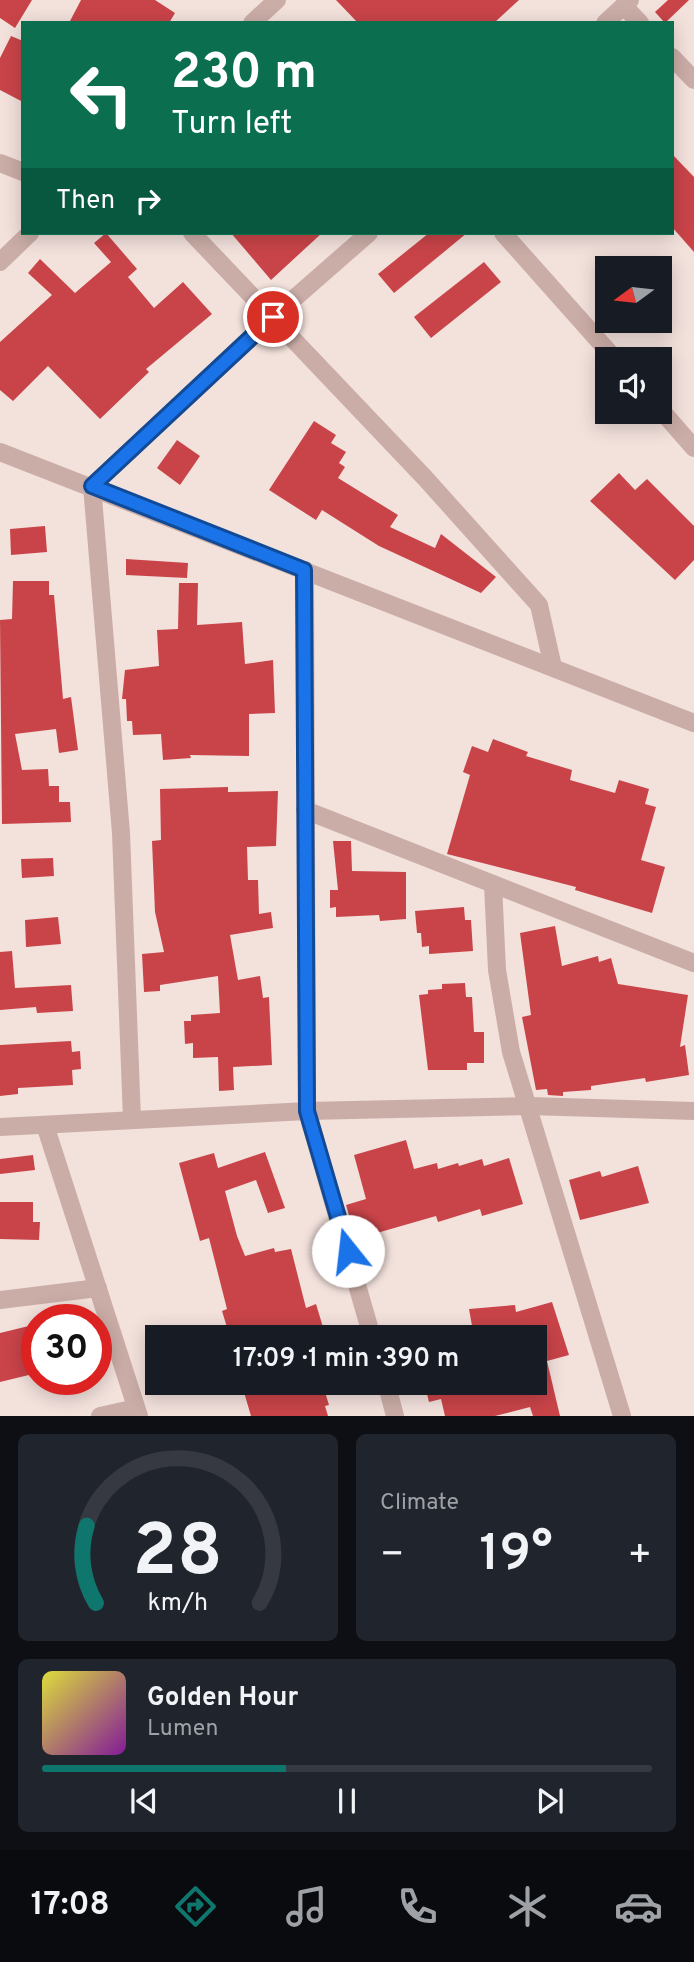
<!DOCTYPE html>
<html lang="en">
<head>
<meta charset="utf-8">
<style>
  :root { --surface:#171b24; --page:#20242c; --text:#f1f3f6; --muted:#9ea1a6; --line:#363941; --accent:#0f766e }
  body { margin:0; font-family:Overpass,sans-serif; background:var(--page); color:var(--text); height:100vh; display:flex; flex-direction:column; font-size:26px; white-space:nowrap }
  * { box-sizing:border-box; margin:0 }
  p { font-size:23px; color:var(--muted) }
  .icon { flex:none; width:38px; height:38px; fill:none; stroke:currentColor; stroke-width:2; stroke-linecap:round; stroke-linejoin:round }
  .map { position:relative; height:1416px; overflow:hidden }
  .details { display:flex; flex-direction:column; gap:18px; padding:18px; background:#0d0f14; flex:1 }
  .details>* { flex:none }
  .hud { position:absolute; left:21px; top:21px; width:653px; height:214px; border-radius:0px; box-shadow:0 4px 18px #0003; background:#0b6e4f; color:#fff; overflow:hidden }
  .needle { width:46px; rotate:255deg }
  .controls { position:absolute; left:595px; top:256px; display:grid; gap:14px }
  .controls a { display:grid; place-items:center; width:77px; height:77px; border-radius:0px; background:var(--surface); box-shadow:0 4px 18px #0003; font-size:35px }
  .speed { position:absolute; left:21px; top:1304px; display:flex; gap:14px; font-size:35px; font-weight:700; text-align:center }
  .speed>* { display:grid; place-content:center; width:91px; height:91px; border-radius:50%; background:var(--surface); box-shadow:0 4px 18px #0003; line-height:1 }
  .speed .limit { border:10px solid #d22; background:#fff; color:#111 }
  .pin { position:absolute; display:grid; place-items:center; width:60px; height:60px; color:#fff; margin:-30px; border:4px solid #fff; border-radius:50%; box-shadow:0 2px 7px #0007 }
  .me { position:absolute; width:77px; margin:-38px; rotate:344deg; stroke-linejoin:round; filter:drop-shadow(0 0 5px #0008) }
  .turn { display:flex; align-items:center; gap:24px; height:147px; padding:0 35px; font-size:32px }
  .turn .icon { width:91px; height:91px; stroke-width:2.5 }
  .turn b { display:block; font-size:49px; line-height:60px }
  .then { display:flex; align-items:center; height:66px; padding:0 35px; background:#0003; gap:14px; font-size:26px }
  .big { font-size:52px; font-weight:600; line-height:1.1 }
  .details .tile { flex:1; display:flex; flex-direction:column; justify-content:center; gap:10px; min-width:0; padding:0 24px; border-radius:10px; background:var(--page) }
  .details .dial { align-items:center; gap:0 }
  .dial svg { height:182px; overflow:visible; fill:none; stroke:var(--line); stroke-width:7; stroke-linecap:round; text-anchor:middle }
  .dial text { fill:var(--text); stroke:none }
  .song { display:flex; align-items:center; gap:21px }
  .cover { width:84px; height:84px; border-radius:10px; background:linear-gradient(135deg,hsl(60 70% 55%),hsl(290 70% 35%)) }
  .played { height:7px; border-radius:4px; background:linear-gradient(90deg,var(--accent) 40%,var(--line) 40%) }
  .keys { display:flex; justify-content:space-around; direction:ltr }
  .heat { display:flex; justify-content:space-between; align-items:center; font-size:38px; direction:ltr }
  .details .tiles { flex:1; display:grid; gap:18px; grid-template-columns:1fr 1fr }
  .tile:last-child { grid-column:span 2 }
  .trip { position:absolute; left:145px; top:1325px; width:402px; height:70px; border-radius:0px; background:var(--surface); box-shadow:0 4px 18px #0003; font-weight:600; line-height:70px; text-align:center }
  .tabs { display:flex; height:112px; justify-content:space-around; align-items:center; background:#090b0e; color:var(--muted) }
  .tabs .icon { width:49px; height:49px }
  .tabs .selected { color:var(--accent) }
  .tabs b { font-size:32px; color:var(--text) }
  .map>svg:first-child { display:block }
  .building { fill:#c94449 }
  .lines { fill:none; stroke-linecap:round; stroke-linejoin:round }
  .minor { stroke:#cbada7; stroke-width:18 }
  .route-casing { stroke:#114b97; stroke-width:18 }
  .route { stroke:#1a73e8; stroke-width:12 }
</style>
</head>
<body>
<div class="map">
<svg width="694" height="1416" viewBox="0 0 694 1416">
  <rect width="100%" height="100%" fill="#f3e1dc"/>
  <g class="building">
    <path d="M0,0H32L15,28L0,18Z"/>
    <path d="M81,0H155L175,13L169,23H69Z"/>
    <path d="M336,0H519L494,23H358Z"/>
    <path d="M668,0H689L665,23L655,12Z"/>
    <path d="M11,36L23,41V102L0,90V58Z"/>
    <path d="M672,154L694,177V252L672,227Z"/>
    <path d="M106,233L137,269L128,277L154,308L183,282L212,314L146,369L149,372L100,419L48,366L13,401L0,390V342L52,295L28,273L40,259L75,293L111,262L94,243Z"/>
    <path d="M231,233H322L271,280Z"/>
    <path d="M429,233H467L394,293L378,274Z"/>
    <path d="M484,262L501,282L431,338L414,317Z"/>
    <path d="M314,421L336,435L331,443L346,452L339,463L345,467L338,478L398,515L390,527L435,548L441,534L496,577L481,593L379,546L322,510L316,520L269,490Z"/>
    <path d="M177,440L200,456L180,485L157,468Z"/>
    <path d="M619,473L635,490L647,479L694,526V560L675,580L590,501Z"/>
    <path d="M45,526L47,552L11,555L10,529Z"/>
    <path d="M126,559L188,563L187,578L126,575Z"/>
    <path d="M13,581H49V595H54L63,699L71,697L78,750L59,753L56,729L15,734L22,770L48,769L49,786H59V802H70L71,822L2,824L0,620L12,619Z"/>
    <path d="M179,583H198L197,625L242,622L245,664L273,660L275,713L249,714V756L190,755L191,758L163,760L161,734L133,735L132,721H127L126,699H122L125,670L159,666L157,630L178,629Z"/>
    <path d="M493,739L528,752L526,756L572,770L570,780L615,793L619,780L649,789L645,804L656,807L641,860L665,867L652,913L575,890L576,887L447,854L470,775L463,772L472,746L488,752Z"/>
    <path d="M228,787V792L278,791L276,846L247,847L248,880H258L259,914L271,912L273,928L230,935L238,980L260,976L263,998L269,997L272,1065L233,1067L234,1090L219,1091L218,1057L193,1058V1043L185,1044L184,1021H191V1015L220,1013L218,976L160,985V991L144,992L142,954L164,952L155,912L152,841L161,840L160,789Z"/>
    <path d="M333,841H351L352,871L406,872V919L380,921L379,915L336,917V907L330,908V890H338Z"/>
    <path d="M53,858L54,876L22,878L21,859Z"/>
    <path d="M464,907L465,920H471L473,951L429,954V946L422,947L421,933H417L415,911Z"/>
    <path d="M58,917L61,944L26,947L25,920Z"/>
    <path d="M555,926L562,966L598,956L599,962L611,958L618,984L688,995L680,1047L685,1045L689,1075L646,1082L645,1078L591,1086V1090L563,1092V1096L548,1095L547,1089L536,1090L522,1017L531,1015L520,933Z"/>
    <path d="M12,951L15,988L71,985L73,1011L37,1013L36,1007L0,1010V952Z"/>
    <path d="M465,983L466,997H472L474,1032H484V1063H467V1070H428L419,995L428,994V990L442,989V984Z"/>
    <path d="M71,1041L72,1052L80,1051L81,1069L72,1070L73,1085L18,1088V1094L0,1096V1045Z"/>
    <path d="M406,1140L414,1169L437,1163L438,1169L458,1163L459,1166L482,1159L484,1166L509,1158L523,1204L482,1216L480,1209L438,1222L436,1216L356,1239L346,1205L366,1199L354,1155Z"/>
    <path d="M265,1152L285,1208L268,1213L256,1180L225,1191L237,1236L245,1256L274,1248L275,1252L291,1249L306,1308L316,1304L326,1337H230L222,1311L227,1309L209,1238L200,1241L179,1163L214,1153L218,1168Z"/>
    <path d="M33,1155L35,1170L0,1174V1159Z"/>
    <path d="M638,1166L649,1203L580,1220L569,1180L600,1171L602,1177Z"/>
    <path d="M0,1202H33V1222H40L39,1240L0,1239Z"/>
    <path d="M552,1302L569,1355L547,1361L560,1416H533L530,1407L495,1416H445L441,1399L429,1402L424,1382H481L482,1387L501,1382H536V1337H528L527,1331L474,1337L469,1309L515,1305L516,1312Z"/>
    <path d="M37,1324V1373L0,1382V1333Z"/>
    <path d="M241,1382H322L329,1405L325,1406L328,1416H251Z"/>
  </g>
  <g class="lines">
    <g class="minor">
      <path d="M624,6L640,23"/>
      <path d="M252,23L277,0"/>
      <path d="M605,23L630,0"/>
      <path d="M672,57L694,80"/>
      <path d="M0,163L23,172"/>
      <path d="M192,233L425,478L539,605L553,667"/>
      <path d="M503,233L615,359"/>
      <path d="M0,262L30,233"/>
      <path d="M660,409L694,448"/>
      <path d="M0,452L694,723"/>
      <path d="M305,570L307,1111L372,1337"/>
      <path d="M305,810L694,963"/>
      <path d="M493,884L497,970L511,1052L622,1416"/>
      <path d="M132,1119L121,833L92,486L273,317L369,233"/>
      <path d="M45,1125L139,1416"/>
      <path d="M0,1127L307,1111L529,1106L694,1111"/>
      <path d="M0,1300L98,1288"/>
      <path d="M386,1382L395,1416"/>
      <path d="M100,1416L136,1408"/>
    </g>
  </g>
  <g class="lines">
    <g class="route-casing">
      <path id="route" d="M273,317L92,486L304,570L307,1111L348,1251"/>
    </g>
    <use href="#route" class="route"/>
  </g>
</svg>
<div class="controls">
<a><svg class="needle" viewBox="-14 -14 28 28"><path d="M0-13l5 13h-10z" fill="#e53935"/><path d="M0 13l5-13h-10z" fill="#9ea1a6"/></svg></a>
<a><svg class="icon" aria-label="sound" viewBox="0 0 24 24"><path d="M4 9h4l5-4v14l-5-4H4zM17 9q2 3 0 6"/></svg></a>
</div>
<div class="speed"><div class="limit">30</div></div>
<div class="pin" style="left:273px;top:317px;background:#d93025"><svg class="icon" aria-label="arrive" viewBox="0 0 24 24"><path d="M6 21V4h12l-3 4 3 4H6"/></svg></div>
<svg class="me" style="left:348px;top:1251px" viewBox="-20 -20 40 40"><circle r="19" fill="#fff"/><path d="M0-13L10 11 0 6-10 11z" fill="#1a73e8"/></svg>
<div class="trip">17:09 · 1 min · 390 m</div>
<div class="hud">
<div class="turn"><svg class="icon" aria-label="left" viewBox="0 0 24 24"><path d="M17 20v-9H6M10 6l-5 5 5 5"/></svg><div><b>230 m</b>Turn left</div></div>
<div class="then">Then<svg class="icon" aria-label="right" viewBox="0 0 24 24"><path d="M7 20v-9h11M14 6l5 5-5 5"/></svg></div>
</div>
</div>
<section class="details">
<div class="tiles">
<div class="tile dial"><svg viewBox="0 0 100 80">
<path d="M14 69A42 42 0 1 1 86 69"/>
<path d="M14 69A42 42 0 0 1 10 35" stroke="#0f766e"/>
<text x="50" y="56" font-size="32" font-weight="700">28</text>
<text x="50" y="72" font-size="11">km/h</text>
</svg></div>
<div class="tile"><p>Climate</p>
<div class="heat"><a>−</a><b class="big">19°</b><a>+</a></div>
</div>
<div class="tile">
<div class="song"><i class="cover"></i><div><b>Golden Hour</b><p>Lumen</p></div></div>
<div class="played"></div>
<div class="keys"><svg class="icon" aria-label="previous" viewBox="0 0 24 24"><path d="M18 5L8 12l10 7zM5 5v14"/></svg><svg class="icon" aria-label="pause" viewBox="0 0 24 24"><path d="M8 5v14M16 5v14"/></svg><svg class="icon" aria-label="next" viewBox="0 0 24 24"><path d="M6 5l10 7-10 7zM19 5v14"/></svg></div>
</div>
</div>
</section>
<nav class="tabs">
<b>17:08</b>
<svg class="icon selected" aria-label="directions" viewBox="0 0 24 24"><path d="M12 3l9 9-9 9-9-9zM9 14v-3h6M13 9l2 2-2 2"/></svg>
<svg class="icon" aria-label="music" viewBox="0 0 24 24"><path d="M9 18V5l10-2v13"/><circle cx="6" cy="18" r="3"/><circle cx="16" cy="16" r="3"/></svg>
<svg class="icon" aria-label="phone" viewBox="0 0 24 24"><path d="M5 4h4l2 5-3 2q2 4 5 5l2-3 5 2v4C11 20 4 13 5 4z"/></svg>
<svg class="icon" aria-label="climate" viewBox="0 0 24 24"><path d="M12 3v18M4 7l16 10M4 17L20 7"/></svg>
<svg class="icon" aria-label="car" viewBox="0 0 24 24"><path d="M5 17H2v-5l4-1 3-4h7l3 4 3 1v5h-3M9 17h6M6 11h13"/><circle cx="7" cy="17" r="2"/><circle cx="17" cy="17" r="2"/></svg>
</nav>
</body>
</html>
